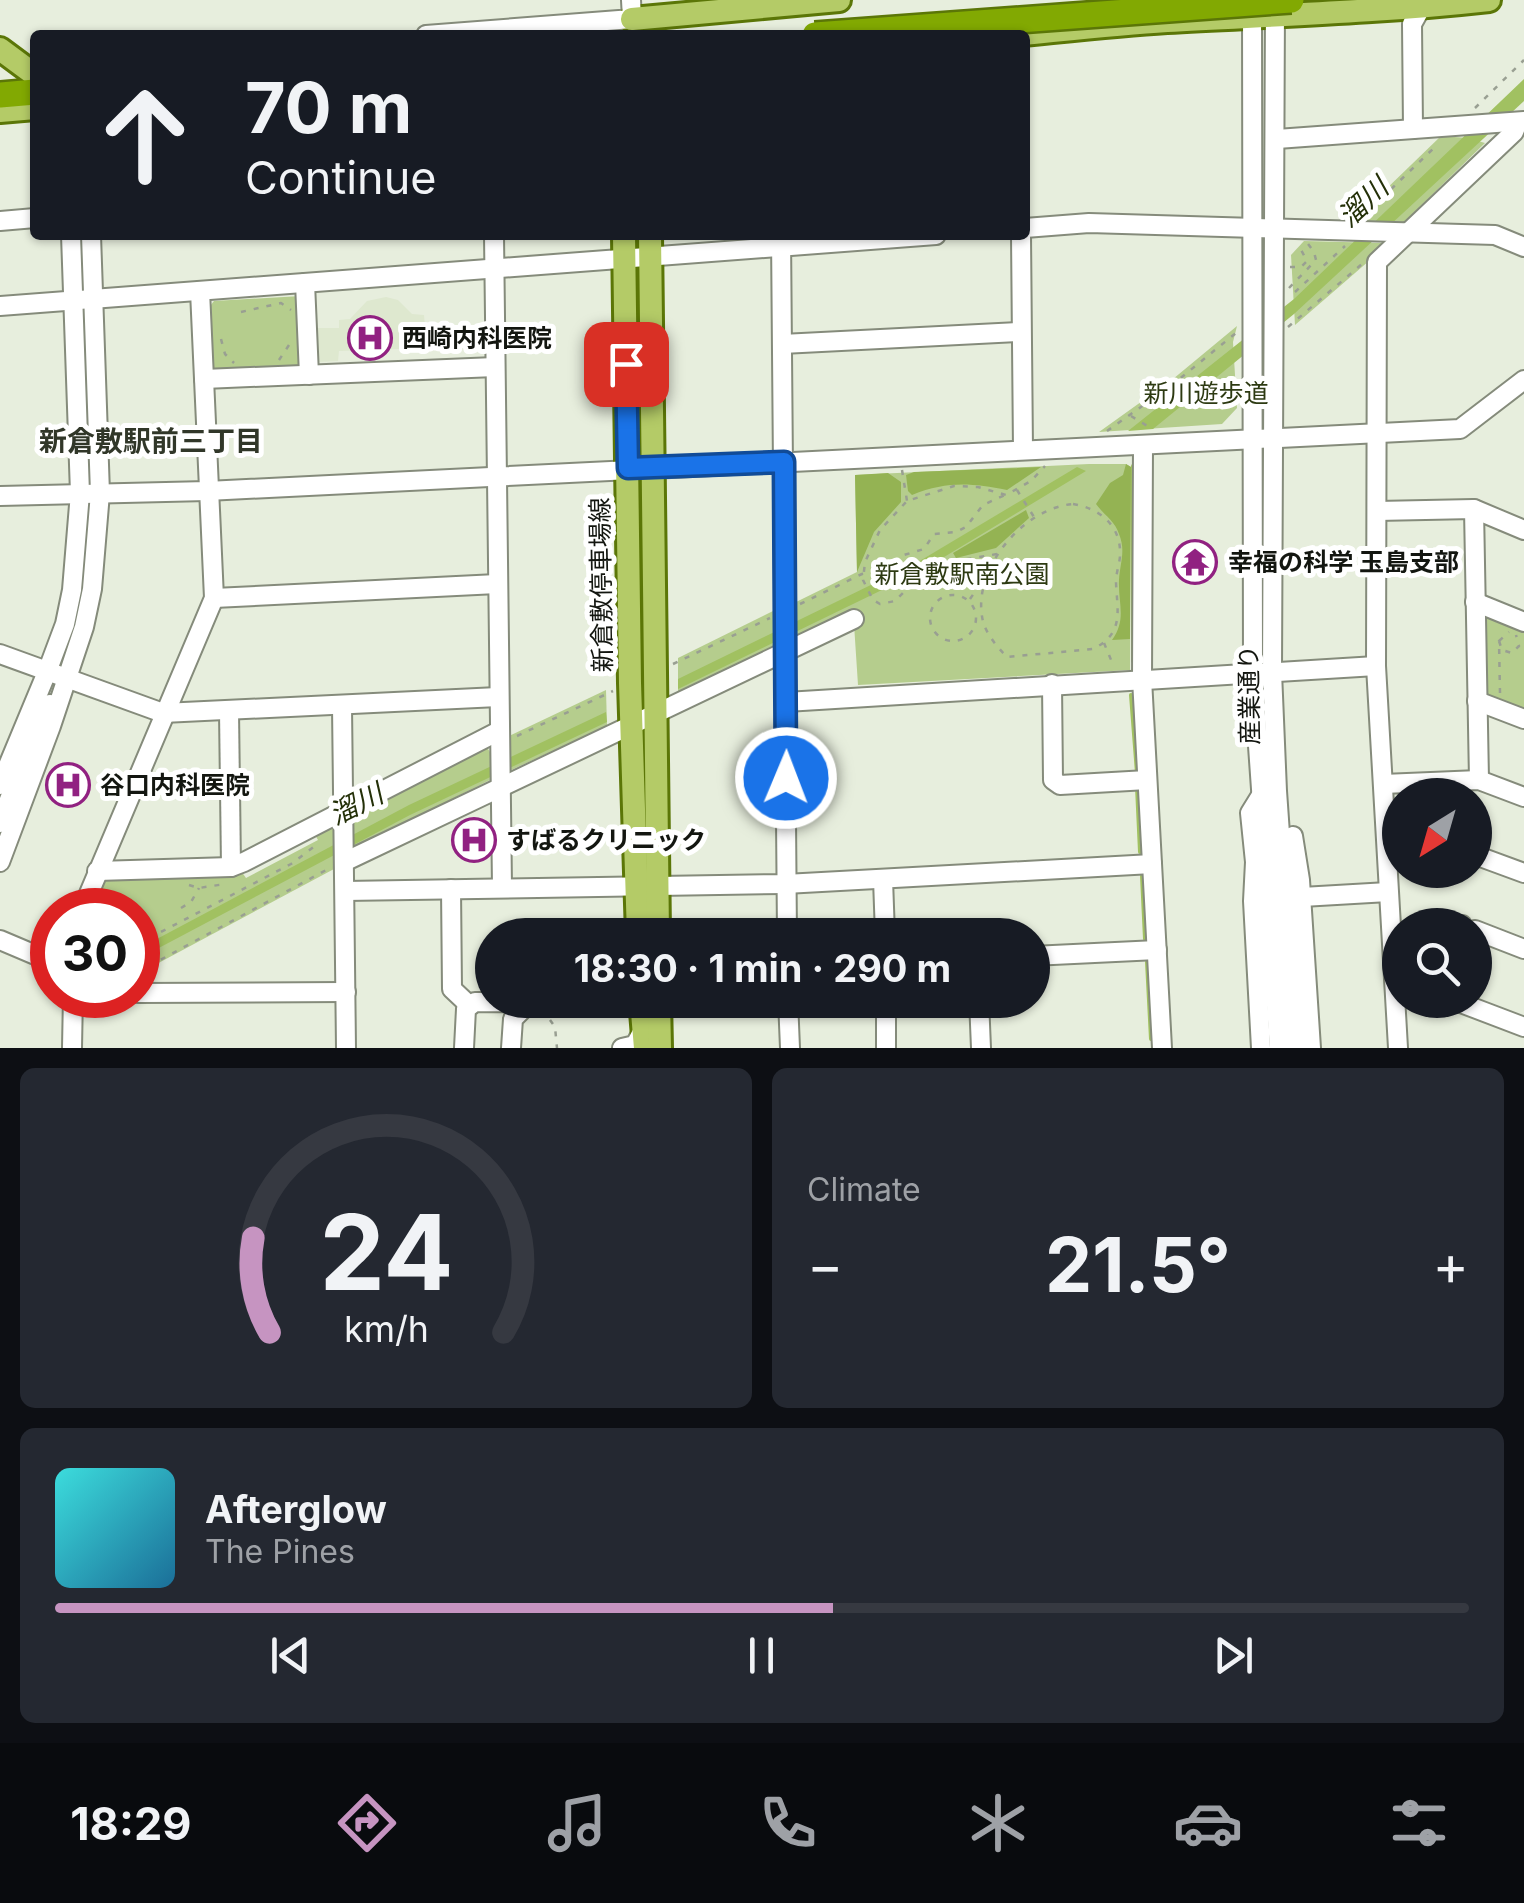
<!DOCTYPE html>
<html lang="en">
<head>
<meta charset="utf-8">
<style>
  :root { --surface:#171b24; --page:#242831; --text:#f1f3f6; --muted:#9ea1a6; --line:#363941; --accent:#c694c1 }
  body { margin:0; font-family:Inter,"Noto Sans JP",sans-serif; background:var(--page); color:var(--text); height:100vh; display:flex; flex-direction:column; font-size:38px; white-space:nowrap }
  * { box-sizing:border-box; margin:0 }
  p { font-size:32px; color:var(--muted) }
  .icon { flex:none; width:55px; height:55px; fill:none; stroke:currentColor; stroke-width:2; stroke-linecap:round; stroke-linejoin:round }
  .map { position:relative; height:1048px; overflow:hidden }
  .sheet { display:flex; flex-direction:column; gap:20px; padding:20px; background:#0d0f14; flex:1 }
  .sheet>* { flex:none }
  .banner { position:absolute; left:30px; top:30px; width:1000px; height:210px; border-radius:10px; box-shadow:0 2px 8px #0004; background:#171b24; color:var(--text); overflow:hidden }
  .needle { width:65px; rotate:217deg }
  .fabs { position:absolute; left:1382px; top:778px; display:grid; gap:20px }
  .fabs a { display:grid; place-items:center; width:110px; height:110px; border-radius:50%; background:var(--surface); box-shadow:0 2px 8px #0004; font-size:50px }
  .speed { position:absolute; left:30px; top:888px; display:flex; gap:20px; font-size:50px; font-weight:700; text-align:center }
  .speed>* { display:grid; place-content:center; width:130px; height:130px; border-radius:50%; background:var(--surface); box-shadow:0 2px 8px #0004; line-height:1 }
  .speed .limit { border:15px solid #d22; background:#fff; color:#111 }
  .pin { position:absolute; display:grid; place-items:center; width:85px; height:85px; color:#fff; margin:-42px; border-radius:20px; box-shadow:0 5px 15px #0006 }
  .me { position:absolute; width:110px; margin:-55px; rotate:1deg; stroke-linejoin:round; filter:drop-shadow(0 0 8px #0008) }
  .turn { display:flex; align-items:center; gap:35px; height:210px; padding:0 50px; font-size:45px }
  .turn .icon { width:130px; height:130px; stroke-width:2.5 }
  .turn b { display:block; font-size:70px; line-height:85px }
  .big { font-size:75px; font-weight:700; line-height:1.1 }
  .sheet .card { flex:1; display:flex; flex-direction:column; justify-content:center; gap:15px; min-width:0; padding:0 35px; border-radius:15px; background:var(--page) }
  .sheet .dial { align-items:center; gap:0 }
  .dial svg { height:260px; overflow:visible; fill:none; stroke:var(--line); stroke-width:7; stroke-linecap:round; text-anchor:middle }
  .dial text { fill:var(--text); stroke:none }
  .song { display:flex; align-items:center; gap:30px }
  .cover { width:120px; height:120px; border-radius:15px; background:linear-gradient(135deg,hsl(180 70% 55%),hsl(200 70% 35%)) }
  .played { height:10px; border-radius:5px; background:linear-gradient(90deg,var(--accent) 55%,var(--line) 55%) }
  .keys { display:flex; justify-content:space-around; direction:ltr }
  .heat { display:flex; justify-content:space-between; align-items:center; font-size:55px; direction:ltr }
  .sheet .tiles { flex:1; display:grid; gap:20px; grid-template-columns:1fr 1fr }
  .card:last-child { grid-column:span 2 }
  .trip { position:absolute; left:475px; top:918px; width:575px; height:100px; border-radius:50px; background:var(--surface); box-shadow:0 2px 8px #0004; font-weight:700; line-height:100px; text-align:center }
  .tab-bar { display:flex; height:160px; justify-content:space-around; align-items:center; background:#090b0e; color:var(--muted) }
  .tab-bar .icon { width:70px; height:70px }
  .tab-bar .selected { color:var(--accent) }
  .tab-bar b { font-size:45px; color:var(--text) }
  .map>svg:first-child { display:block }
  .built { fill:#dee8cf }
  .green { fill:#b5cd8d }
  .forest { fill:#94b353 }
  .water { fill:#a1c161 }
  .lines { fill:none; stroke-linecap:round; stroke-linejoin:round }
  .stream { stroke:#a1c161; stroke-width:4 }
  .minor-casing { stroke:#858b7b; stroke-width:22 }
  .major-casing { stroke:#5b7607; stroke-width:28 }
  .highway-casing { stroke:#5b7607; stroke-width:30 }
  .path { stroke:#999f92; stroke-width:2.5; stroke-dasharray:5 8; stroke-linecap:butt }
  .minor { stroke:#fff; stroke-width:18 }
  .major { stroke:#b4cb67; stroke-width:22 }
  .highway { stroke:#82a902; stroke-width:25 }
  .highway-bridge-casing { stroke:#5b7607; stroke-width:30; stroke-linecap:butt }
  .highway-bridge { stroke:#82a902; stroke-width:25 }
  .route-casing { stroke:#114b97; stroke-width:25 }
  .route { stroke:#1a73e8; stroke-width:18 }
  .labels { text-anchor:middle; stroke-width:10; stroke-linejoin:round; paint-order:stroke }
  .poi-label { font-size:25px; font-weight:bold; fill:#131610; stroke:#fff; text-anchor:start }
  .park-label { font-size:25px; fill:#2d3a12; stroke:#fff }
  .street-label { font-size:25px; fill:#131610; stroke:#fff }
  .water-label { font-size:28px; font-style:italic; fill:#243008; stroke:#fff }
  .neighbourhood-label { font-size:28px; font-weight:bold; fill:#313729; stroke:#fff }
</style>
</head>
<body>
<div class="map">
<svg width="1524" height="1048" viewBox="0 0 1524 1048">
  <rect width="100%" height="100%" fill="#e7eedd"/>
  <path class="built" d="M386,297L398,300L412,314L424,315L427,348L339,351L338,361L317,362L313,328H339V320L350,319L367,301Z"/>
  <g class="green">
    <path d="M1441,136L1468,138L1485,143L1400,226L1351,223Z"/>
    <path d="M1304,241L1382,243L1370,260L1295,325L1291,255Z"/>
    <path d="M301,296L304,372L212,375L207,310L214,301Z"/>
    <path d="M1237,326L1233,342L1237,408L1222,424L1099,432L1173,379Z"/>
    <path d="M1089,464H1126L1131,467L1130,670L858,685L853,609L793,638L794,603L857,572L855,475Z"/>
    <path d="M1480,608L1524,626V715L1482,699Z"/>
    <path d="M777,609V645L678,692V658Z"/>
    <path d="M606,690L607,726L509,771L507,737Z"/>
    <path d="M486,746L490,752L492,779L352,849V813Z"/>
    <path d="M331,824L335,828L334,869L138,974V910H88L103,880L241,871L246,878L318,840L314,833Z"/>
  </g>
  <g class="forest">
    <path d="M1126,464L1131,467L1130,639L1112,640C1127,619 1118,604 1119,580C1120,563 1126,551 1119,534C1115,521 1103,514 1096,504L1110,483L1123,475Z"/>
    <path d="M1041,467L1007,490C971,483 947,481 912,495L908,491L906,475L914,472Z"/>
    <path d="M888,473L901,482V502L874,532L857,572L855,475Z"/>
    <path d="M1026,510L1029,518L996,548L956,558L953,553Z"/>
  </g>
  <g class="water">
    <path d="M1524,79V101L1294,314L1153,429L1128,431L1294,299Z"/>
    <path d="M1077,467L1086,471L921,571L678,689V679L918,562Z"/>
    <path d="M606,712L607,722L410,815L138,959V949L409,805Z"/>
  </g>
  <g class="lines">
    <g class="stream">
      <path d="M1133,661V466"/>
      <path d="M1131,695L1137,773"/>
      <path d="M1137,787L1140,852"/>
      <path d="M1142,876L1145,939"/>
      <path d="M1147,962L1151,1039"/>
    </g>
    <g class="minor-casing">
      <g id="minor">
        <path d="M1252,5L1253,674L1279,1048"/>
        <path d="M1275,5L1272,672L1277,791L1295,1048"/>
        <path d="M426,35L632,19L631,0"/>
        <path d="M1413,129L1412,24L1421,8"/>
        <path d="M1277,139L1524,121"/>
        <path d="M0,221L35,218"/>
        <path d="M1025,228L1089,223L1495,235L1524,247"/>
        <path d="M494,235L502,887"/>
        <path d="M781,235L787,935"/>
        <path d="M1021,235L1023,450"/>
        <path d="M305,283L309,375"/>
        <path d="M0,306L936,235"/>
        <path d="M782,344L1020,332"/>
        <path d="M204,379L495,367"/>
        <path d="M1143,445L1142,679L1162,1048"/>
        <path d="M0,496L207,491L1460,429L1524,380"/>
        <path d="M1474,509L1479,780"/>
        <path d="M1377,511L1474,509L1524,530"/>
        <path d="M214,598L497,584"/>
        <path d="M1475,602L1524,622"/>
        <path d="M0,654L163,713L498,697"/>
        <path d="M1052,684L1053,780L1060,785L1147,780"/>
        <path d="M1477,701L1524,719"/>
        <path d="M786,702L1376,666"/>
        <path d="M342,706L346,1048"/>
        <path d="M229,711L231,867"/>
        <path d="M1383,784L1479,780L1524,797"/>
        <path d="M0,785L47,672L65,624L72,590L80,493L71,235"/>
        <path d="M0,823L38,725L50,704"/>
        <path d="M1293,836L1300,880L1311,1048"/>
        <path d="M1475,855L1524,873"/>
        <path d="M0,862L51,726L84,627L92,589L100,493L91,235"/>
        <path d="M344,862L854,619"/>
        <path d="M97,871L231,867L244,862L499,731"/>
        <path d="M883,879L885,935"/>
        <path d="M451,889L452,989L469,1005"/>
        <path d="M345,891L785,884L1152,864"/>
        <path d="M1302,897L1388,892"/>
        <path d="M82,910L214,598L200,291"/>
        <path d="M1434,925H1462"/>
        <path d="M1475,930L1524,949"/>
        <path d="M0,940L52,962"/>
        <path d="M1032,956L1157,950"/>
        <path d="M138,993L346,992"/>
        <path d="M788,1000L790,1048"/>
        <path d="M886,1000V1048"/>
        <path d="M979,1000L981,1048"/>
        <path d="M1453,1000L1524,1027"/>
        <path d="M72,1048L73,995"/>
        <path d="M464,1048L466,1009L475,1002L654,1003"/>
        <path d="M511,1048L513,1019L529,1003"/>
        <path d="M622,1048L635,1045L643,1030"/>
        <path d="M1261,1048L1253,901L1255,862L1250,813L1263,792"/>
        <path d="M1398,1048L1376,666L1377,262L1514,132L1518,122"/>
      </g>
    </g>
    <g class="major-casing">
      <g id="major">
        <path d="M632,19L839,0"/>
        <path d="M1014,35C1065,30 1116,24 1167,21C1275,15 1381,12 1489,0"/>
        <path d="M0,49L35,75"/>
        <path d="M0,111L35,108"/>
        <path d="M624,235L630,683L638,935"/>
        <path d="M650,235L658,935"/>
        <path d="M641,1000L645,1048"/>
        <path d="M659,1000L660,1048"/>
      </g>
    </g>
    <g class="highway-casing">
      <path id="highway" d="M0,95L35,92"/>
    </g>
    <g class="path">
      <path d="M1475,108L1524,60"/>
      <path d="M1363,216L1437,145"/>
      <path d="M1290,267H1301L1307,261L1299,246"/>
      <path d="M1289,288L1316,260L1314,252L1308,244"/>
      <path d="M1295,292L1345,246"/>
      <path d="M241,312L281,303L291,310"/>
      <path d="M1288,327L1362,264"/>
      <path d="M221,339L225,354L234,363"/>
      <path d="M279,360L291,342"/>
      <path d="M1131,416L1149,427"/>
      <path d="M1107,431L1172,385L1236,333"/>
      <path d="M902,470L907,501"/>
      <path d="M1017,490L1034,517"/>
      <path d="M1073,504C1098,508 1119,524 1120,550C1121,561 1116,571 1116,582C1117,611 1125,633 1093,649L1007,657C998,648 989,637 984,625C968,573 1022,508 1073,504Z"/>
      <path d="M997,554L957,561L910,586L895,601L880,604L873,600L863,580L865,562L880,530L907,501L954,486L978,487L1006,495L1031,481L1045,466"/>
      <circle cx="953" cy="618" r="23"/>
      <path d="M970,599L988,573"/>
      <path d="M800,604L862,574L882,571L904,555L924,549L934,534L956,532L966,527L983,505L1005,495"/>
      <path d="M1499,641L1502,650L1512,653L1519,646L1516,635"/>
      <path d="M1104,643L1114,667"/>
      <path d="M673,664L770,618"/>
      <path d="M1500,693L1499,641L1509,632"/>
      <path d="M517,736L613,691"/>
      <path d="M189,885L199,888L225,884"/>
      <path d="M181,908L191,902L199,888"/>
      <path d="M138,944L291,864L319,843"/>
      <path d="M138,972L328,869"/>
      <path d="M550,1020L555,1027L557,1048"/>
    </g>
    <use href="#minor" class="minor"/>
    <use href="#major" class="major"/>
    <use href="#highway" class="highway"/>
    <g class="highway-bridge-casing">
      <path id="highway-bridge" d="M815,35L1291,0"/>
    </g>
    <use href="#highway-bridge" class="highway-bridge"/>
  </g>
  <g class="lines">
    <g class="route-casing">
      <path id="route" d="M626,364L628,468L784,462L786,778"/>
    </g>
    <use href="#route" class="route"/>
  </g>
  <defs>
    <g id="hospital-ring" transform="scale(2.25)"><circle r="9.5" fill="#fff" stroke="#912181" stroke-width="1.5"/><path d="M-5-5h3v3.5h4V-5h3V5h-3V1.5h-4V5h-3Z" fill="#912181"/></g>
    <g id="temple-ring" transform="scale(2.25)"><circle r="9.5" fill="#fff" stroke="#912181" stroke-width="1.5"/><path d="M0-6L5-2H3V0L6.5 2.5H4V6H1.5V3h-3V6H-4V2.5H-6.5L-3 0V-2H-5Z" fill="#912181"/></g>
  </defs>
  <g fill-rule="evenodd">
    <use href="#hospital-ring" x="370" y="338"/>
    <use href="#temple-ring" x="1195" y="562"/>
    <use href="#hospital-ring" x="68" y="785"/>
    <use href="#hospital-ring" x="474" y="840"/>
  </g>
  <g class="labels">
    <g class="poi-label">
      <text x="402" y="347">西崎内科医院</text>
      <text x="1228" y="571">幸福の科学 玉島支部</text>
      <text x="100" y="794">谷口内科医院</text>
      <text x="506" y="849">すばるクリニック</text>
    </g>
    <g class="park-label">
      <text x="1206" y="402">新川遊歩道</text>
      <text x="962" y="583">新倉敷駅南公園</text>
    </g>
    <g class="street-label">
      <text transform="translate(601 585) rotate(-91)" y="9">新倉敷停車場線</text>
      <text transform="translate(1249 695) rotate(-91)" y="9">産業通り</text>
    </g>
    <g class="water-label">
      <text transform="translate(1363 202) rotate(-43)" y="10">溜川</text>
      <text transform="translate(356 804) rotate(-27)" y="10">溜川</text>
    </g>
    <g class="neighbourhood-label">
      <text x="151" y="451">新倉敷駅前三丁目</text>
    </g>
  </g>
</svg>
<div class="fabs">
<a><svg class="needle" viewBox="-14 -14 28 28"><path d="M0-13l5 13h-10z" fill="#e53935"/><path d="M0 13l5-13h-10z" fill="#9ea1a6"/></svg></a>
<a><svg class="icon" aria-label="search" viewBox="0 0 24 24"><circle cx="10" cy="10" r="6"/><path d="M15 15l6 6"/></svg></a>
</div>
<div class="speed"><div class="limit">30</div></div>
<div class="pin" style="left:626px;top:364px;background:#d93025"><svg class="icon" aria-label="arrive" viewBox="0 0 24 24"><path d="M6 21V4h12l-3 4 3 4H6"/></svg></div>
<svg class="me" style="left:786px;top:778px" viewBox="-20 -20 40 40"><circle r="17" fill="#1a73e8" stroke="#fff" stroke-width="3"/><path d="M0-11L8 9 0 5-8 9z" fill="#fff"/></svg>
<div class="trip">18:30 · 1 min · 290 m</div>
<div class="banner">
<div class="turn"><svg class="icon" aria-label="ahead" viewBox="0 0 24 24"><path d="M12 20V5M6 11l6-6 6 6"/></svg><div><b>70 m</b>Continue</div></div>
</div>
</div>
<section class="sheet">
<div class="tiles">
<div class="card dial"><svg viewBox="0 0 100 80">
<path d="M14 69A42 42 0 1 1 86 69"/>
<path d="M14 69A42 42 0 0 1 9 40" stroke="#c694c1"/>
<text x="50" y="56" font-size="32" font-weight="700">24</text>
<text x="50" y="72" font-size="11">km/h</text>
</svg></div>
<div class="card"><p>Climate</p>
<div class="heat"><a>−</a><b class="big">21.5°</b><a>+</a></div>
</div>
<div class="card">
<div class="song"><i class="cover"></i><div><b>Afterglow</b><p>The Pines</p></div></div>
<div class="played"></div>
<div class="keys"><svg class="icon" aria-label="previous" viewBox="0 0 24 24"><path d="M18 5L8 12l10 7zM5 5v14"/></svg><svg class="icon" aria-label="pause" viewBox="0 0 24 24"><path d="M8 5v14M16 5v14"/></svg><svg class="icon" aria-label="next" viewBox="0 0 24 24"><path d="M6 5l10 7-10 7zM19 5v14"/></svg></div>
</div>
</div>
</section>
<nav class="tab-bar">
<b>18:29</b>
<svg class="icon selected" aria-label="directions" viewBox="0 0 24 24"><path d="M12 3l9 9-9 9-9-9zM9 14v-3h6M13 9l2 2-2 2"/></svg>
<svg class="icon" aria-label="music" viewBox="0 0 24 24"><path d="M9 18V5l10-2v13"/><circle cx="6" cy="18" r="3"/><circle cx="16" cy="16" r="3"/></svg>
<svg class="icon" aria-label="phone" viewBox="0 0 24 24"><path d="M5 4h4l2 5-3 2q2 4 5 5l2-3 5 2v4C11 20 4 13 5 4z"/></svg>
<svg class="icon" aria-label="climate" viewBox="0 0 24 24"><path d="M12 3v18M4 7l16 10M4 17L20 7"/></svg>
<svg class="icon" aria-label="car" viewBox="0 0 24 24"><path d="M5 17H2v-5l4-1 3-4h7l3 4 3 1v5h-3M9 17h6M6 11h13"/><circle cx="7" cy="17" r="2"/><circle cx="17" cy="17" r="2"/></svg>
<svg class="icon" aria-label="filters" viewBox="0 0 24 24"><path d="M4 7h16M4 17h16"/><circle cx="9" cy="7" r="2"/><circle cx="15" cy="17" r="2"/></svg>
</nav>
</body>
</html>
